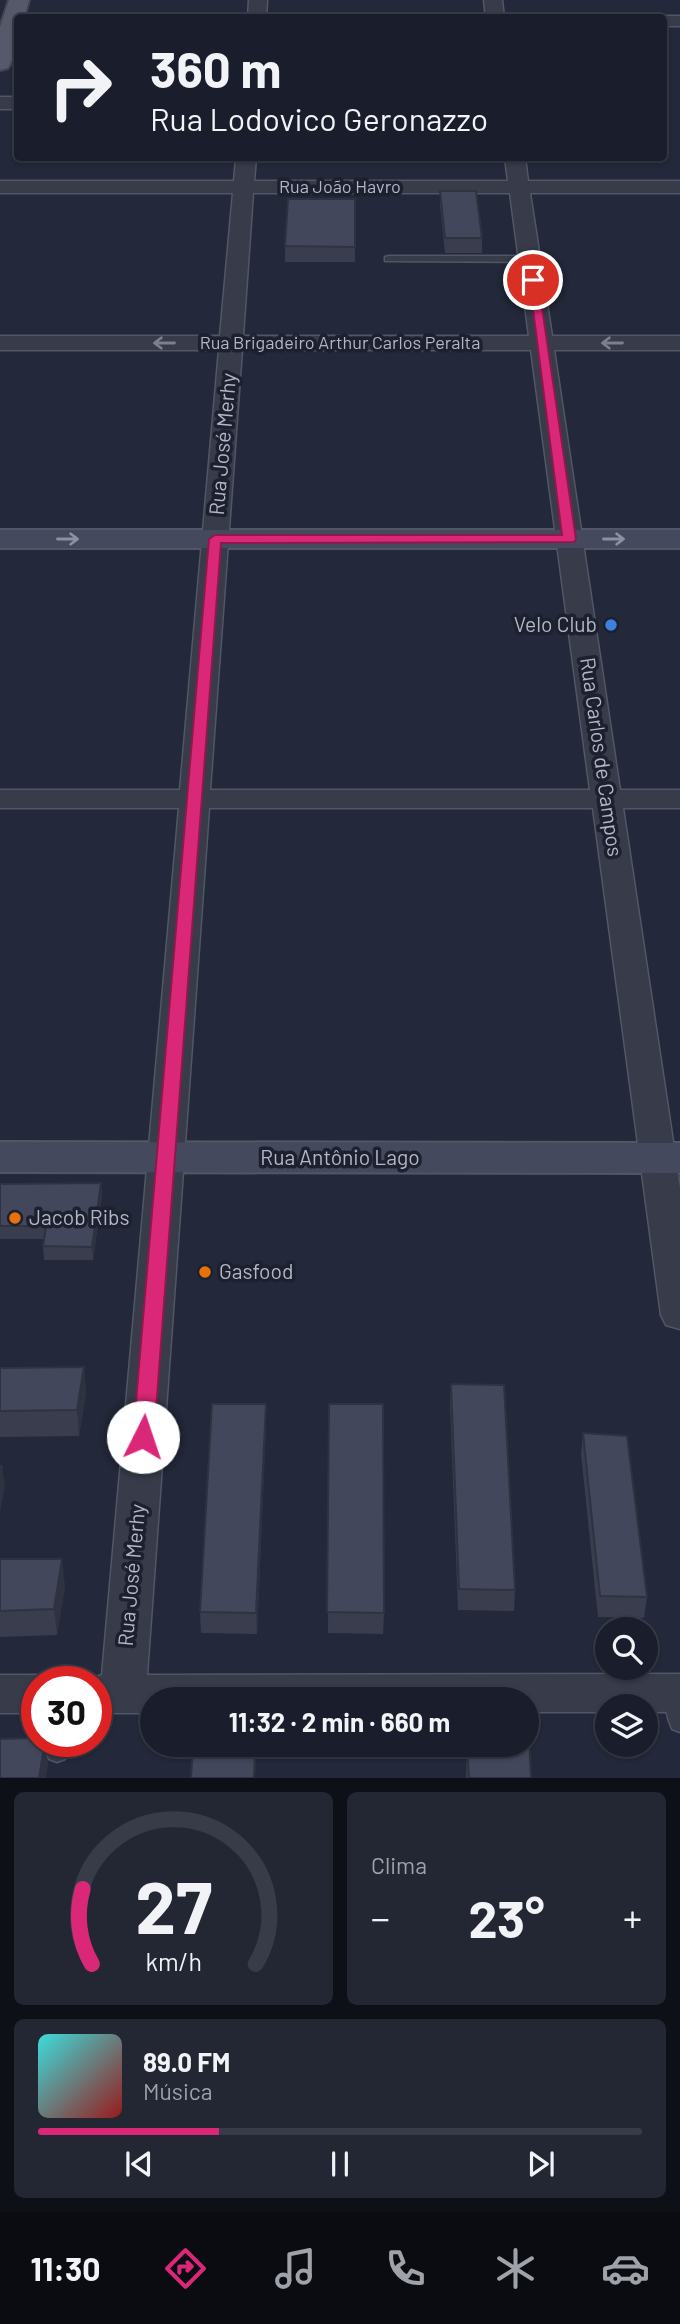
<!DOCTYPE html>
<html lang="pt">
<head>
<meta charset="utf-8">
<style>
  :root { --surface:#1a1e2c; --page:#232734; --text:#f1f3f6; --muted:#9fa2a9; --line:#383c48; --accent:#db2777 }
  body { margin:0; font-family:Barlow,sans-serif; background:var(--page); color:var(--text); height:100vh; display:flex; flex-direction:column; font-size:26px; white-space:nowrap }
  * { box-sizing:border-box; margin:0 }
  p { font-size:23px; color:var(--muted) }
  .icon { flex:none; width:38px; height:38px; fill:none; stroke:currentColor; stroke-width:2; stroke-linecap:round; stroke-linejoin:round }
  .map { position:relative; height:1778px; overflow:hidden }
  .drawer { display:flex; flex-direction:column; gap:14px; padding:14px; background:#0e1018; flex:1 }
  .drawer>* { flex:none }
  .guide { position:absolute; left:14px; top:14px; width:653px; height:147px; border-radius:7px; box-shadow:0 2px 5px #0004,0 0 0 2px var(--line); background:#1a1e2c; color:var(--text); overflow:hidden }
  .tools { position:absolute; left:595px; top:1617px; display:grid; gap:14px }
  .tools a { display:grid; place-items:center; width:63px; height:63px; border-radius:50%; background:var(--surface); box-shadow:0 2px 5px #0004,0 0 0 2px var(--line); font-size:35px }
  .speed { position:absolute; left:21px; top:1666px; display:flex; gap:14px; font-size:35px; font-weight:700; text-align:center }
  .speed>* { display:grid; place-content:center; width:91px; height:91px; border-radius:50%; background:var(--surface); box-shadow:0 2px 5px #0004,0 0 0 2px var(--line); line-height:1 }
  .speed .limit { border:10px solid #d22; background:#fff; color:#111 }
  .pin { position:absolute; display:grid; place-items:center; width:60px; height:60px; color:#fff; margin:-30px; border:4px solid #fff; border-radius:50%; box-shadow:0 2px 7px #0007 }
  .me { position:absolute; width:77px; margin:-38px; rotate:4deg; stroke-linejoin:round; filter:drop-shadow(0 0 5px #0008) }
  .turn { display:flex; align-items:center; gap:24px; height:147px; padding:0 21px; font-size:32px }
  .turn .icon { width:91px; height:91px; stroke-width:2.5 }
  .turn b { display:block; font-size:49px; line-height:60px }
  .big { font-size:52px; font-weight:700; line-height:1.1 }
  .drawer .tile { flex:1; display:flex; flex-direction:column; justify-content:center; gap:10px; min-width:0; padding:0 24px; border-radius:10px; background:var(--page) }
  .drawer .dial { align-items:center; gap:0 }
  .dial svg { height:182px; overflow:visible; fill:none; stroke:var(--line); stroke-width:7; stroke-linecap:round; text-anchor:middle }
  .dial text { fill:var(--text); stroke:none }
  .song { display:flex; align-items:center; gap:21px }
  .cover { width:84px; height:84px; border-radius:10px; background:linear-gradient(135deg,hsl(180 70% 55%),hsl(0 70% 35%)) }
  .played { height:7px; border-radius:4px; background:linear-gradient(90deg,var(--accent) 30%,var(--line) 30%) }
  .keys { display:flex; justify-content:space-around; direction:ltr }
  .heat { display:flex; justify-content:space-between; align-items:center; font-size:38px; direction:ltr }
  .drawer .tiles { flex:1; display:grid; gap:14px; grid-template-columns:1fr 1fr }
  .tile:last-child { grid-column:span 2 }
  .trip { position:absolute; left:140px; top:1687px; width:399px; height:70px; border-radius:35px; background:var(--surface); box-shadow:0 2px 5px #0004,0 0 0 2px var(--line); font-weight:700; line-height:70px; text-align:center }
  .tab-bar { display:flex; height:112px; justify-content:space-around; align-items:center; background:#0a0c12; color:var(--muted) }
  .tab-bar .icon { width:49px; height:49px }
  .tab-bar .current { color:var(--accent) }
  .tab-bar b { font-size:32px; color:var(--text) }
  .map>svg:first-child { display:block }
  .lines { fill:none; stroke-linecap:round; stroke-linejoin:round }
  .lane-casing { stroke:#525665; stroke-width:3 }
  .street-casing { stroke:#525665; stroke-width:3 }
  .secondary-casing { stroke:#525665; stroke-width:4 }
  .primary-casing { stroke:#404453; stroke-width:4 }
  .lane { fill:#373b4a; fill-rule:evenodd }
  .street { fill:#373b4a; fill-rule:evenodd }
  .secondary { fill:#45495d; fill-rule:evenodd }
  .primary { fill:#55596a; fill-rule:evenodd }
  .wall { fill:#3a3d4e }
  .shaded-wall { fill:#2f3240 }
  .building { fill:#43475b; stroke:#2f3240; stroke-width:2 }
  .oneway { stroke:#7b7f8e }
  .oneway2 { stroke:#8c90a1 }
  .route { fill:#db2777; stroke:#8e194d; stroke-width:2 }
  .shop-dot { fill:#3f7fe0; stroke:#1c202f; stroke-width:2.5 }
  .food-dot { fill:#e8710a; stroke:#1c202f; stroke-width:2.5 }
  .labels { text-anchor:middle; stroke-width:7; stroke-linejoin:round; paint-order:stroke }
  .far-street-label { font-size:18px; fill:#b2b6c6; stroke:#1c202f }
  .street-label { font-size:21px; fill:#b2b6c6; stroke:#1c202f }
  .poi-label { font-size:21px; fill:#b2b6c6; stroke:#1c202f; text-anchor:start }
</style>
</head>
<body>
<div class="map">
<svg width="680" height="1778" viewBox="0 0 680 1778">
  <rect width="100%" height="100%" fill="#23283a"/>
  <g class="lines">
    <g class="lane-casing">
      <g id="lane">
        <path d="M389,256H530L535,259L530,262L385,261V257Z"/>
        <path d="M675,1684L680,1685V1732L672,1729C667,1717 662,1698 667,1686Z"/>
        <path d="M47,1741H69L65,1759L57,1762L49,1759L46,1752Z"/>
      </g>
    </g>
    <g class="street-casing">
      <g id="street">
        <path d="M249,0H267L266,18H248Z"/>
        <path d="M484,0H502L504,18H486Z"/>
        <path d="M663,16H680V26H663V18H657Z"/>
        <rect x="0" y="97" width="18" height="12"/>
        <path d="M236,158H256L254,181H508L505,158H525L528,181H680V193H530L552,336H680V350H554L620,790H680V808H623L680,1188V1329L666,1325L661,1315L593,808H209L147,1675L680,1674V1712H646V1706H607V1712H527V1699H152V1713H96V1682H80L102,1675L179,808H0V790H180L219,350H0V336H220L233,193H0V181H234ZM253,193H510L529,336H243ZM242,350H531L590,790H210Z"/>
        <path d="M0,1675H37L53,1682H37V1713H0Z"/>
      </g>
    </g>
    <g class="secondary-casing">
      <g id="secondary">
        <rect x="0" y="530" width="680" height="18"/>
        <path d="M0,1142L680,1143V1173L0,1172Z"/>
      </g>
    </g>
    <g class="primary-casing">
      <path id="primary" d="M9,0H29L24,18H18C18,35 18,52 8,68L0,70V27Z"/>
    </g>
    <use href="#lane" class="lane"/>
    <use href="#street" class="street"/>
    <use href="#secondary" class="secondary"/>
    <use href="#primary" class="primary"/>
  </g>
  <g class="wall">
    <path d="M440,191L482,238V253H445L440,206Z"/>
    <path d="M355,199V262H285V246Z"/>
    <path d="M101,1183L102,1196L93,1260H44L43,1246L44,1239H0V1184Z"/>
    <path d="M84,1367L86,1393L79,1436L0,1437V1368Z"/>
    <path d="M451,1384L515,1590L514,1611L458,1610L450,1405Z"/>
    <path d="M329,1404L384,1613L383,1634L328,1633Z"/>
    <path d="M266,1425L257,1634L201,1633L200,1612Z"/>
    <path d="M583,1433L647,1597L644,1618L598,1617L581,1454Z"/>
    <path d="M0,1559L65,1586L57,1635L0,1637Z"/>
    <path d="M467,1745H527L531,1778H466Z"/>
  </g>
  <g class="shaded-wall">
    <path d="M101,1183L102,1196L93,1260L92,1247Z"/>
    <path d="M84,1367L86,1393L79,1436L77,1410Z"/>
    <path d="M266,1404V1425L257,1634L256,1613Z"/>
    <path d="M2,1466L5,1486L0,1513V1479Z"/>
    <path d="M62,1559L65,1586L57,1635L54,1609Z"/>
    <path d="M45,1741L48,1764L46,1778H39Z"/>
    <path d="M255,1745L256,1760L255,1778H254Z"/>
  </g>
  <g class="building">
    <path d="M440,191H476L482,238H445Z"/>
    <path d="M288,199H355V247L285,246Z"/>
    <path d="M101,1183L92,1247L43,1246L46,1226H0V1184Z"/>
    <path d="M84,1367L77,1410L0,1411V1368Z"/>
    <path d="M451,1384L504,1385L515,1590L459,1589Z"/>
    <path d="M212,1404H266L256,1613L200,1612Z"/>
    <path d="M329,1404H383L384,1613L327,1612Z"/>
    <path d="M583,1433L627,1436L647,1597L600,1596Z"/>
    <path d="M0,1466H2L0,1479Z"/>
    <path d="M0,1559H62L54,1609L0,1611Z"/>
    <path d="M37,1738V1741H45L39,1778H0V1739Z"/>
    <path d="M527,1738H529L531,1778H469L467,1745H527Z"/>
    <path d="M193,1745H255L254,1778H191Z"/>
  </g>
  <defs><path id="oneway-shaft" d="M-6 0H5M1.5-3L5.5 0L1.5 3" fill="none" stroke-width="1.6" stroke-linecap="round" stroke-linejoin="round" transform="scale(1.75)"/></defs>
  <g class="oneway">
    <use href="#oneway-shaft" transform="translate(164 343) rotate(-180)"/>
    <use href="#oneway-shaft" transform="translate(612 343) rotate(-180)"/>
  </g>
  <g class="oneway2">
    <use href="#oneway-shaft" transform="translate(68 539)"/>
    <use href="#oneway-shaft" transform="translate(614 539)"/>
  </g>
  <path class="route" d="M529,278L538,280L576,539L574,542L221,543L154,1437L151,1442L143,1445L136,1442L133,1437L209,539L215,535H562Z"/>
  <circle class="shop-dot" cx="611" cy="625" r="7"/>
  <g class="food-dot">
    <circle cx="15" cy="1218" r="7"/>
    <circle cx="205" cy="1272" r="7"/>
  </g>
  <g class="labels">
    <g class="far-street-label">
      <text x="340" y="193">Rua João Havro</text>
      <text x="340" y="349">Rua Brigadeiro Arthur Carlos Peralta</text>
    </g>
    <g class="street-label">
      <text transform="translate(223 444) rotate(-85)" y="7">Rua José Merhy</text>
      <text transform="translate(601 757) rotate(82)" y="7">Rua Carlos de Campos</text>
      <text x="340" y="1165">Rua Antônio Lago</text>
      <text transform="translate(132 1575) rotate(-85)" y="7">Rua José Merhy</text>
    </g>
    <g class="poi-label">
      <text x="597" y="632" text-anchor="end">Velo Club</text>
      <text x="29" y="1225">Jacob Ribs</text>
      <text x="219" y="1279">Gasfood</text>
    </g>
  </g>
</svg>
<div class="tools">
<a><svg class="icon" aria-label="search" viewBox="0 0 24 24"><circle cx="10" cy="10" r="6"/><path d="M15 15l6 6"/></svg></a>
<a><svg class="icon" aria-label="layers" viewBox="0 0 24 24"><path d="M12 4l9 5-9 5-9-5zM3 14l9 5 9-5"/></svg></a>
</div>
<div class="speed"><div class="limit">30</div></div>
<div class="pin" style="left:533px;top:280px;background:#d93025"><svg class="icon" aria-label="arrive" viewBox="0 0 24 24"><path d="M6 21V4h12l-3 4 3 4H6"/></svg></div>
<svg class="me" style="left:143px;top:1437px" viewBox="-20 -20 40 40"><circle r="19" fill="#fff"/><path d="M0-13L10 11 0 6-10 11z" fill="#db2777"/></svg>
<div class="trip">11:32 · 2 min · 660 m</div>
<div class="guide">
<div class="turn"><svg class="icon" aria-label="right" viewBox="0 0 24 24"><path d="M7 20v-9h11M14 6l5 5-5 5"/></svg><div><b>360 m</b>Rua Lodovico Geronazzo</div></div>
</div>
</div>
<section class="drawer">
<div class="tiles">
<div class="tile dial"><svg viewBox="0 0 100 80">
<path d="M14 69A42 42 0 1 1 86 69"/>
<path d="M14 69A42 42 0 0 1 10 36" stroke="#db2777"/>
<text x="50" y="56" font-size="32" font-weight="700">27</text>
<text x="50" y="72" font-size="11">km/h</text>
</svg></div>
<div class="tile"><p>Clima</p>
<div class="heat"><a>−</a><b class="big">23°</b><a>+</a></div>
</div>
<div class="tile">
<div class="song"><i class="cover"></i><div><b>89.0 FM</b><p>Música</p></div></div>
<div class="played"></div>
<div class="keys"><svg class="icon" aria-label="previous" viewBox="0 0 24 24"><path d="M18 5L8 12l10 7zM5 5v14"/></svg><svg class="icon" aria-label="pause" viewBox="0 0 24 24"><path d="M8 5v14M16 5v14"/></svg><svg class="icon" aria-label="next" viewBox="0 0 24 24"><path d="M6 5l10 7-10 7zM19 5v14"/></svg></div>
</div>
</div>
</section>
<nav class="tab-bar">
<b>11:30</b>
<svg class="icon current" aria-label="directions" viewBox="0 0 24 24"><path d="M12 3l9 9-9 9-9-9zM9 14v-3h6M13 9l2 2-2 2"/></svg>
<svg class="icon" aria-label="music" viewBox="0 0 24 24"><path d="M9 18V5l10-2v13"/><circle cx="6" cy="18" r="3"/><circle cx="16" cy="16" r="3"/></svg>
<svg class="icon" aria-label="phone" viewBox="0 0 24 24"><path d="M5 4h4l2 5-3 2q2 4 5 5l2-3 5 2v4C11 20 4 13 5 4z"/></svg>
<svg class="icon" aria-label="climate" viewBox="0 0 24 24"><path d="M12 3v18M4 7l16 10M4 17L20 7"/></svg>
<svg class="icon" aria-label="car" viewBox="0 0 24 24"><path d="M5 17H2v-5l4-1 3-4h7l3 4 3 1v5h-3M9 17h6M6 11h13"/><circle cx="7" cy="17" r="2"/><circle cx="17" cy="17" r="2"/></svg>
</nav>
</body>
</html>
